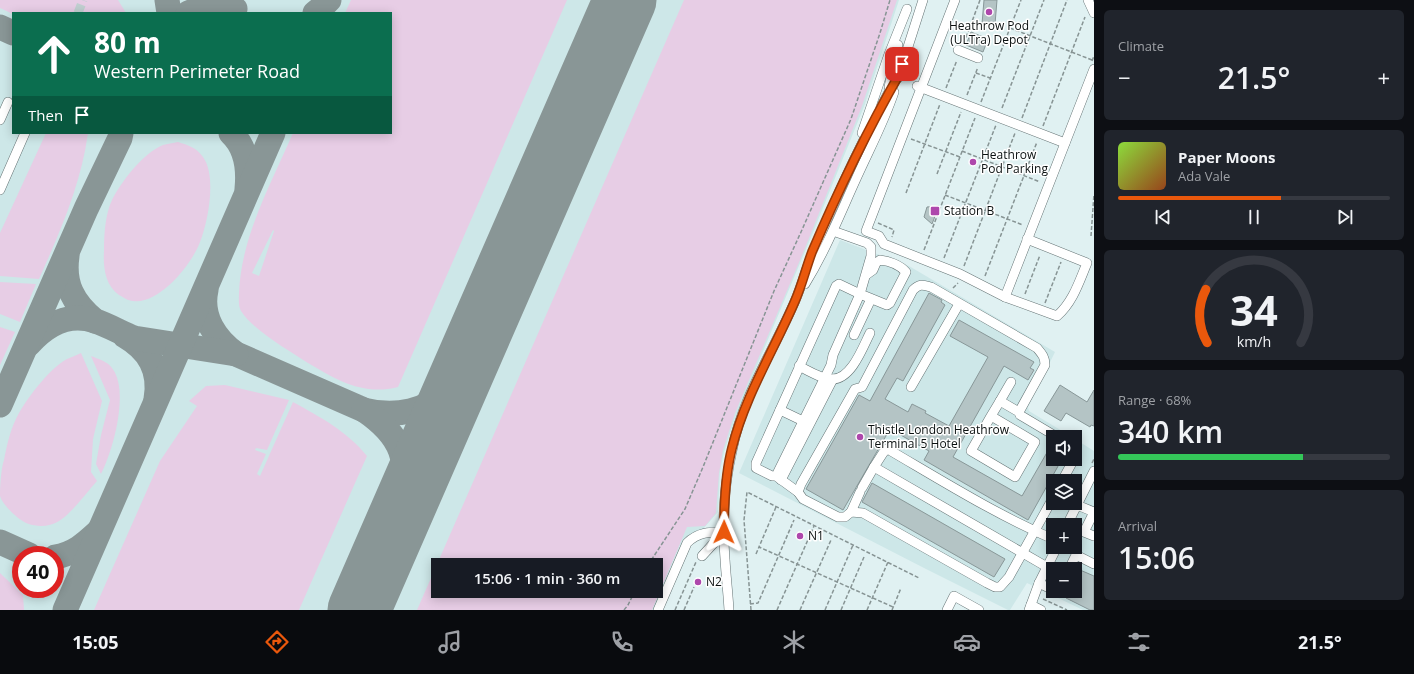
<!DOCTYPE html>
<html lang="en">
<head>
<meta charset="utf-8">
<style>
  :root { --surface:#171b24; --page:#20242c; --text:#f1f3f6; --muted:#9ea1a6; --line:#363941; --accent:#ea580c }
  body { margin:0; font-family:"Open Sans",sans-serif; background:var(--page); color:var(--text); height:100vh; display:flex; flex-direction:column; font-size:15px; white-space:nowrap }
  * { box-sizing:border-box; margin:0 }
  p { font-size:13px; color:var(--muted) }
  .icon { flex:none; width:22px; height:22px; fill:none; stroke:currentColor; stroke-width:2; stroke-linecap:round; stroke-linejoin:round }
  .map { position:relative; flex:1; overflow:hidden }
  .sheet { display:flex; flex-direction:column; gap:10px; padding:10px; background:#0d0f14; width:320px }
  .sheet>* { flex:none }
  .banner { position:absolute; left:12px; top:12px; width:380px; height:122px; border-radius:0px; box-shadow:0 2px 10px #0003; background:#0b6e4f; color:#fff; overflow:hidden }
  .fabs { position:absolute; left:1046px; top:430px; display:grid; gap:8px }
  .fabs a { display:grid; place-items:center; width:36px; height:36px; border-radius:0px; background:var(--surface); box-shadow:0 2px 10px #0003; font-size:20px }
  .speed { position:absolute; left:12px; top:546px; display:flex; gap:8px; font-size:20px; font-weight:700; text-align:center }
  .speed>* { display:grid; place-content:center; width:52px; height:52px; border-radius:50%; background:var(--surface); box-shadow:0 2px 10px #0003; line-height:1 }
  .speed .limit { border:6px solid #d22; background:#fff; color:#111 }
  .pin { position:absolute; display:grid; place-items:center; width:34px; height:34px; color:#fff; margin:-17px; border-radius:8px; box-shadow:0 2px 6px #0006 }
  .me { position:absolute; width:44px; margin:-22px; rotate:1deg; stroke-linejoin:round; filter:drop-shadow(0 0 3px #0008) }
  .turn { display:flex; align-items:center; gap:14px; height:84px; padding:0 16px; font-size:18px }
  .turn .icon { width:52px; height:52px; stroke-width:2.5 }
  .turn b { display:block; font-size:28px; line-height:34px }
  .then { display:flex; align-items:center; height:38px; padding:0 16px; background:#0003; gap:8px; font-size:15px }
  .big { font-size:30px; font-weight:600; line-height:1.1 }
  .sheet .card { flex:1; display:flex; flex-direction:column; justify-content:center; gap:6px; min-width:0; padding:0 14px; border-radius:6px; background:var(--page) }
  .sheet .dial { align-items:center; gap:0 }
  .dial svg { height:104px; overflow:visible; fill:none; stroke:var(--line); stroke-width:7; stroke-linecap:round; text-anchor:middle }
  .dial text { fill:var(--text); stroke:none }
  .song { display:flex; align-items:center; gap:12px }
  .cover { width:48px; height:48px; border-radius:6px; background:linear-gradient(135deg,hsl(90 70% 55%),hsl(20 70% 35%)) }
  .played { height:4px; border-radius:2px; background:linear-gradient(90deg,var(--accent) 60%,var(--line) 60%) }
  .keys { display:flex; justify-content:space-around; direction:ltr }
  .heat { display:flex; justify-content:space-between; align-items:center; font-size:22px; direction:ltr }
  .charge { height:6px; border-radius:3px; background:linear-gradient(90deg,#34c759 68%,var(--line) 0) }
  .trip { position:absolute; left:431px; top:558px; width:232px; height:40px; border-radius:0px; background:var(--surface); box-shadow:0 2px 10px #0003; font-weight:600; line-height:40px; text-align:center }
  .dock { display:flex; height:64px; justify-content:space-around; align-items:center; background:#090b0e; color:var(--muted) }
  .dock .icon { width:28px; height:28px }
  .dock .current { color:var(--accent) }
  .dock b { font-size:18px; color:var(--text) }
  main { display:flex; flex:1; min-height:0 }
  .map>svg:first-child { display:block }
  .built { fill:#cde7e8; fill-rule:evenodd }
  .green { fill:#e7cde5; fill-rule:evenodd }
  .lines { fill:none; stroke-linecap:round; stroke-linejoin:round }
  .taxiway { stroke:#899696; stroke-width:25 }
  .runway { stroke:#899696; stroke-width:63 }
  .building { fill:#b4c4c5; stroke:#889798 }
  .minor-tunnel { stroke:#c0cfd0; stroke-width:9; stroke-dasharray:9 4.5; stroke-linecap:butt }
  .minor-casing { stroke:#647374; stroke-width:10 }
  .path { stroke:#879494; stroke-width:1.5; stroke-dasharray:4 2; stroke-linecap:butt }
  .minor { stroke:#fff; stroke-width:9 }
  .route-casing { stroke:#983908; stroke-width:10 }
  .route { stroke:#ea580c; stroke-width:7 }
  .poi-dot { fill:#ae47ac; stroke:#fff; stroke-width:1.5 }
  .labels { text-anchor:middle; stroke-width:3; stroke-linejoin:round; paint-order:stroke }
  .poi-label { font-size:12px; fill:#0a1010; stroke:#fff; text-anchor:start }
</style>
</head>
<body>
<main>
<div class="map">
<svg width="1094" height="610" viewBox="0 0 1094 610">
  <rect width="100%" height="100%" fill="#e0f1f2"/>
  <g class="built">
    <path d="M0,0H899L865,104L814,230L735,418L724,452L720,471L718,512L704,528L705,536L690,545L662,610H0ZM13,13H391V133H13ZM21,555H55V589H21ZM438,565H656V591H438Z"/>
    <path d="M840,240L909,266L1055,352L1028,407L1029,411L1072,437H1053V459H1075V439L1094,451V610H1083L1027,583L1010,610H1008L926,569L739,473ZM1053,481H1075V503H1053ZM1053,525H1075V547H1053ZM1053,569H1075V591H1053Z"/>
  </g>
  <g class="green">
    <path d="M0,0H118L126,13L13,14L0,8Z"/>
    <path d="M351,0H567L398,387C363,396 337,380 308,363C288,350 253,330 241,311C238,306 239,298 239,293C241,237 271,184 293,133H391V13H345ZM273,230L274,231L259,276L252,273Z"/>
    <path d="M684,0H897L862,106L803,253L735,413L723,450L719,473L716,513L705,526L687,527L652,610H417ZM438,565H656V591H438Z"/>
    <path d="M46,133H88C81,184 60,232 39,279L0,276V233Z"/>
    <path d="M178,142C188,145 197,148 203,157C217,176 208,222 200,242C192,264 159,305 133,301C128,301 123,297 119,295C105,285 103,267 104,251C104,235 105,215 112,200C121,182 143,153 163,145C167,144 173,143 178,142Z"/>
    <path d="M0,282L36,284L20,322L0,314Z"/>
    <path d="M0,327L15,332L0,365Z"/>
    <path d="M81,353L102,401L93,439L91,472L97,481C87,492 72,513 59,521C46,529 28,527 17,517C11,512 2,503 0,496C0,487 1,468 4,460C7,444 11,427 19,413C29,396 49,369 67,359C72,357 77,355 81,353Z"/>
    <path d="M91,356C98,359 107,361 112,368C130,390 113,451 101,474L96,464L101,435L110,400Z"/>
    <path d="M225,385L289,400L267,450L256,448L255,450L266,454L257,474L260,476L293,402C320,417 347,431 367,456L299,610H94L160,461L197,406L189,401L206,386Z"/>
    <path d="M0,573L23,595L24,610H0Z"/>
  </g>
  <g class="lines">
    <g class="taxiway">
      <path d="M167,0L169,13"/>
      <path d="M188,13C208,5 215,6 235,9L223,0"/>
      <path d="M315,13L320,9L329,0"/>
      <path d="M0,27L13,33"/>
      <path d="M231,133C246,147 249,169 247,189"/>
      <path d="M67,256C63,284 73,303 95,321"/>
      <path d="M206,290C200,317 216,340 236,354L364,410C395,418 428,412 450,387C457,378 462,367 469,358"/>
      <path d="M125,336C149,350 161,370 156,399"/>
      <path d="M29,344C46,325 69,312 95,321C108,325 121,333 134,338L236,354"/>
      <path d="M0,405L86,209L120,138L121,133"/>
      <path d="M364,410C405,438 407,459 404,506"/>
      <path d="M0,542L29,555"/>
      <path d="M55,557C74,554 85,544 98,532"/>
      <path d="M65,610L273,133"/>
    </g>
    <path class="runway" d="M359,610L625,0"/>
  </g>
  <g class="building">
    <path d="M984,0H997L995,24H982Z"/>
    <path d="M971,32L988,39L983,52L966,45Z"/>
    <path d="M939,206L932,224L924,217L927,207Z"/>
    <path d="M929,293L942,300L941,302L945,305L903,381L897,378L885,399L908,412L912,404L926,411L925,413L949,426L988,357L950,336L959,320L1034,362L1030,368L1034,370L1028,380L1004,366L953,457L1022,496L1053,442V459H1062L1028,520L924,460L929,451L890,429L843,510L806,489L859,395L870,401Z"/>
    <path d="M1060,385L1087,402L1094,390V426L1091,425L1090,427L1066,413L1061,421L1044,411Z"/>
    <path d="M872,483L1005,559L994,577L862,502Z"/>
    <path d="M1080,570L1094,576V610H1090L1066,598L1070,591H1075V581Z"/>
  </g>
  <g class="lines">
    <path class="minor-tunnel" d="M78,13L83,0"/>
    <g class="minor-casing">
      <g id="minor">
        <path d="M955,0L866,231L879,236L884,244L960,274L1005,297L1057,316C1073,302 1079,282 1087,263L1027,239"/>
        <path d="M1088,0L1094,13"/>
        <path d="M958,50L978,58"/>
        <path d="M898,78L923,0"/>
        <path d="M917,86L1065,143"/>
        <path d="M889,87L898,45"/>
        <path d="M0,120L8,102"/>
        <path d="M862,133L889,54L907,9"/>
        <path d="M0,190L25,133"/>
        <path d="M833,231L867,243L871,247V256L860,294L887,305L890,303L906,272C900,265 889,261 880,260L876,263L873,270L866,275"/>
        <path d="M805,284C826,250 840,214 856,179C869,150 884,122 894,92"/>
        <path d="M1005,297L1094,69"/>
        <path d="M854,335L871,299"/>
        <path d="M799,366C809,371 821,379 832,379C851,380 863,347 870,333"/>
        <path d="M911,387L959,304"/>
        <path d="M1000,401L1011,382"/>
        <path d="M780,410L803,421"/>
        <path d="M991,416L971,451L1015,477L1035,442L991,416L1000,401L1019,412"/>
        <path d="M776,476L831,365L833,355L860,294L839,284L836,286L756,463V468L772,476H776L798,492"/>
        <path d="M781,480L833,379"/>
        <path d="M1062,481L1074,459"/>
        <path d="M862,488L874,467"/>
        <path d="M1053,498L1009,577L1000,587H995L987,583L863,513L851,512L845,517H838L803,499L798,492L801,484L855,389L862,387L913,290C920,283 923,285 931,287L1037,348C1042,354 1045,357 1045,365L1019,412L1020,415L1057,437"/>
        <path d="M1077,505L1094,512"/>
        <path d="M851,512L860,492"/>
        <path d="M1094,512L1084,532L1094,536"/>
        <path d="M1067,525L1094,471"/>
        <path d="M702,556L724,532"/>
        <path d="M1047,567L874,467L883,453L887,449L891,451C944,482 997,515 1053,539"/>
        <path d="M1069,569L1076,555L1094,564"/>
        <path d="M1039,583L1053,590"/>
        <path d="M1031,605L1041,610"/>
        <path d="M658,610L687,543C698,532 709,532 724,532"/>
        <path d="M729,610C728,593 726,576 725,559C722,523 724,486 732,451C742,397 774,350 795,301C802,285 806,268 813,252C839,191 866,130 900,73"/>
        <path d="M947,610L954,596L979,610"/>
        <path d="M1029,610L1039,583L1057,547"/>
      </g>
    </g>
    <g class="path">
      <path d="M1010,28L1092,60"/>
      <path d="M964,43L980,0"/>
      <path d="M1092,61L1094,56"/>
      <path d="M976,73L990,78"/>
      <path d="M946,88L957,60"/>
      <path d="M967,95L978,67"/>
      <path d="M981,102L1021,0"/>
      <path d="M1002,108L1044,0"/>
      <path d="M1022,118L1067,0"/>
      <path d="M1043,126L1085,17"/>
      <path d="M911,139L960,157"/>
      <path d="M962,151L1040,182"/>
      <path d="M937,174L961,112"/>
      <path d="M906,193L940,104"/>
      <path d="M945,195L1023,225"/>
      <path d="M878,223L894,230L892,237"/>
      <path d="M1091,236L1094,194"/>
      <path d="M924,250L975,118"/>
      <path d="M944,258L996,125"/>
      <path d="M964,266L1015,133"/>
      <path d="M985,276L1037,142"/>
      <path d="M953,288L958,283"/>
      <path d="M1025,294L1040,255"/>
      <path d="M1045,303L1061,262"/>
      <path d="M1092,463L1094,459"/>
      <path d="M776,507L759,547L893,607"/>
      <path d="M756,554L759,547"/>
      <path d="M648,565L685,509L703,467L774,291L801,232L851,119L880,33L890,0"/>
      <path d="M1043,599L1067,610"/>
      <path d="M750,604L758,603L794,520"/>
      <path d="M624,610L628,605L635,591"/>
      <path d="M675,610L696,562"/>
      <path d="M684,610L694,587"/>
      <path d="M751,610L744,520L747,492L919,578"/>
      <path d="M777,610L814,526"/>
      <path d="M800,610L831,540"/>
      <path d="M825,610L853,545"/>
      <path d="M841,610L864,557"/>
      <path d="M867,610L888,562"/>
      <path d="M892,610L901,588"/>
    </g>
    <use href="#minor" class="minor"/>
  </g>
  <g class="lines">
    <g class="route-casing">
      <path id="route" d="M724,532C724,504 725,475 732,448C745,396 774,350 795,301C802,285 806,268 812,252C838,191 867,131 900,73L902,64"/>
    </g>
    <use href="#route" class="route"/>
  </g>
  <g class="poi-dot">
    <circle cx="989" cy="12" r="4"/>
    <circle cx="973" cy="162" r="4"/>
    <rect x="930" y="206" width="10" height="10" rx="2"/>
    <circle cx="860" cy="437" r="4"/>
    <circle cx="800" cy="536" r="4"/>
    <circle cx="698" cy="582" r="4"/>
  </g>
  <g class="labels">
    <g class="poi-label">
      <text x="989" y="30" text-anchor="middle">Heathrow Pod<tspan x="989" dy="14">(ULTra) Depot</tspan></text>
      <text x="981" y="159">Heathrow<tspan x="981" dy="14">Pod Parking</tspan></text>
      <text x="944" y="215">Station B</text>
      <text x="868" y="434">Thistle London Heathrow<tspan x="868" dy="14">Terminal 5 Hotel</tspan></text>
      <text x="808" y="540">N1</text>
      <text x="706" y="586">N2</text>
    </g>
  </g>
</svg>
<div class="fabs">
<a><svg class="icon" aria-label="sound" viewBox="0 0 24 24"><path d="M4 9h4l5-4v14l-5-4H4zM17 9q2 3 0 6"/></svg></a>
<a><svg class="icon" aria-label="layers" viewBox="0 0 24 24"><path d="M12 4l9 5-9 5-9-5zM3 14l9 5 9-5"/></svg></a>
<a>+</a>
<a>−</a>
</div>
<div class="speed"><div class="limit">40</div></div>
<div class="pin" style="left:902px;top:64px;background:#d93025"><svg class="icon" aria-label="arrive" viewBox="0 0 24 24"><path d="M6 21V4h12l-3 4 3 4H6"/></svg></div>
<svg class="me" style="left:724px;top:532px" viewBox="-20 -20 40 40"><path d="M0-17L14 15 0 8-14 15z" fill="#ea580c" stroke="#fff" stroke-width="4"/></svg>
<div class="trip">15:06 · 1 min · 360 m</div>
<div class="banner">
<div class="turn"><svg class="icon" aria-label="ahead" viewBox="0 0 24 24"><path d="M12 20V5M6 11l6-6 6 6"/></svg><div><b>80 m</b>Western Perimeter Road</div></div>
<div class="then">Then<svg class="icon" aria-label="arrive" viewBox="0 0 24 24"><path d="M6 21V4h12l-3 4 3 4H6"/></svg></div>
</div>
</div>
<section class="sheet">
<div class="card"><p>Climate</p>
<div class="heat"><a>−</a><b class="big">21.5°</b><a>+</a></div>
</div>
<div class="card">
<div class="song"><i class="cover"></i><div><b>Paper Moons</b><p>Ada Vale</p></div></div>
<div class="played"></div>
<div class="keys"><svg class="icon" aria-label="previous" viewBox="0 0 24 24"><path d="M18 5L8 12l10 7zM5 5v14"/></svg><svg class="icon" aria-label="pause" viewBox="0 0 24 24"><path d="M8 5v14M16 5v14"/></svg><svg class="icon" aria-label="next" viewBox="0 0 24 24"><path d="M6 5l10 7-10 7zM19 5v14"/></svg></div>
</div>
<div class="card dial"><svg viewBox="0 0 100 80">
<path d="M14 69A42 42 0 1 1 86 69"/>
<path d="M14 69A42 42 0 0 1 13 28" stroke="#ea580c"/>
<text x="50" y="56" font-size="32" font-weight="700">34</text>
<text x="50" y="72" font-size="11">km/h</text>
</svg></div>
<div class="card"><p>Range · 68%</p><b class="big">340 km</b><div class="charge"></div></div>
<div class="card"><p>Arrival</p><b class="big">15:06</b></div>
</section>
</main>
<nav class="dock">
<b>15:05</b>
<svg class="icon current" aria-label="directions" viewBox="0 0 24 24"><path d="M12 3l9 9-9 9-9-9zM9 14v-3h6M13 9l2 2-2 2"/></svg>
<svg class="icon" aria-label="music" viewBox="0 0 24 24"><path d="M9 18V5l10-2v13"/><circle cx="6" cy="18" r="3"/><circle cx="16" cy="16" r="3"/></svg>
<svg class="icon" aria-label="phone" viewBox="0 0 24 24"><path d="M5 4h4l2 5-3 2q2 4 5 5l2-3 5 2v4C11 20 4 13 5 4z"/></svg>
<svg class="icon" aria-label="climate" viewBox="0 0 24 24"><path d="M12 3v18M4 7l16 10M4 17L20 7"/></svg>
<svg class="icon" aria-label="car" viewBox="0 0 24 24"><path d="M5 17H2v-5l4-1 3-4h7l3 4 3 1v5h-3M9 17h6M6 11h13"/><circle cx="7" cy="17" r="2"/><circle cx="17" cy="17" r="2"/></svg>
<svg class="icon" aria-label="filters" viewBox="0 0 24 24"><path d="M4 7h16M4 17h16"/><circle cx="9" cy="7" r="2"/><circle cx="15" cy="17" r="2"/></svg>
<b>21.5°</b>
</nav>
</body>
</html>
